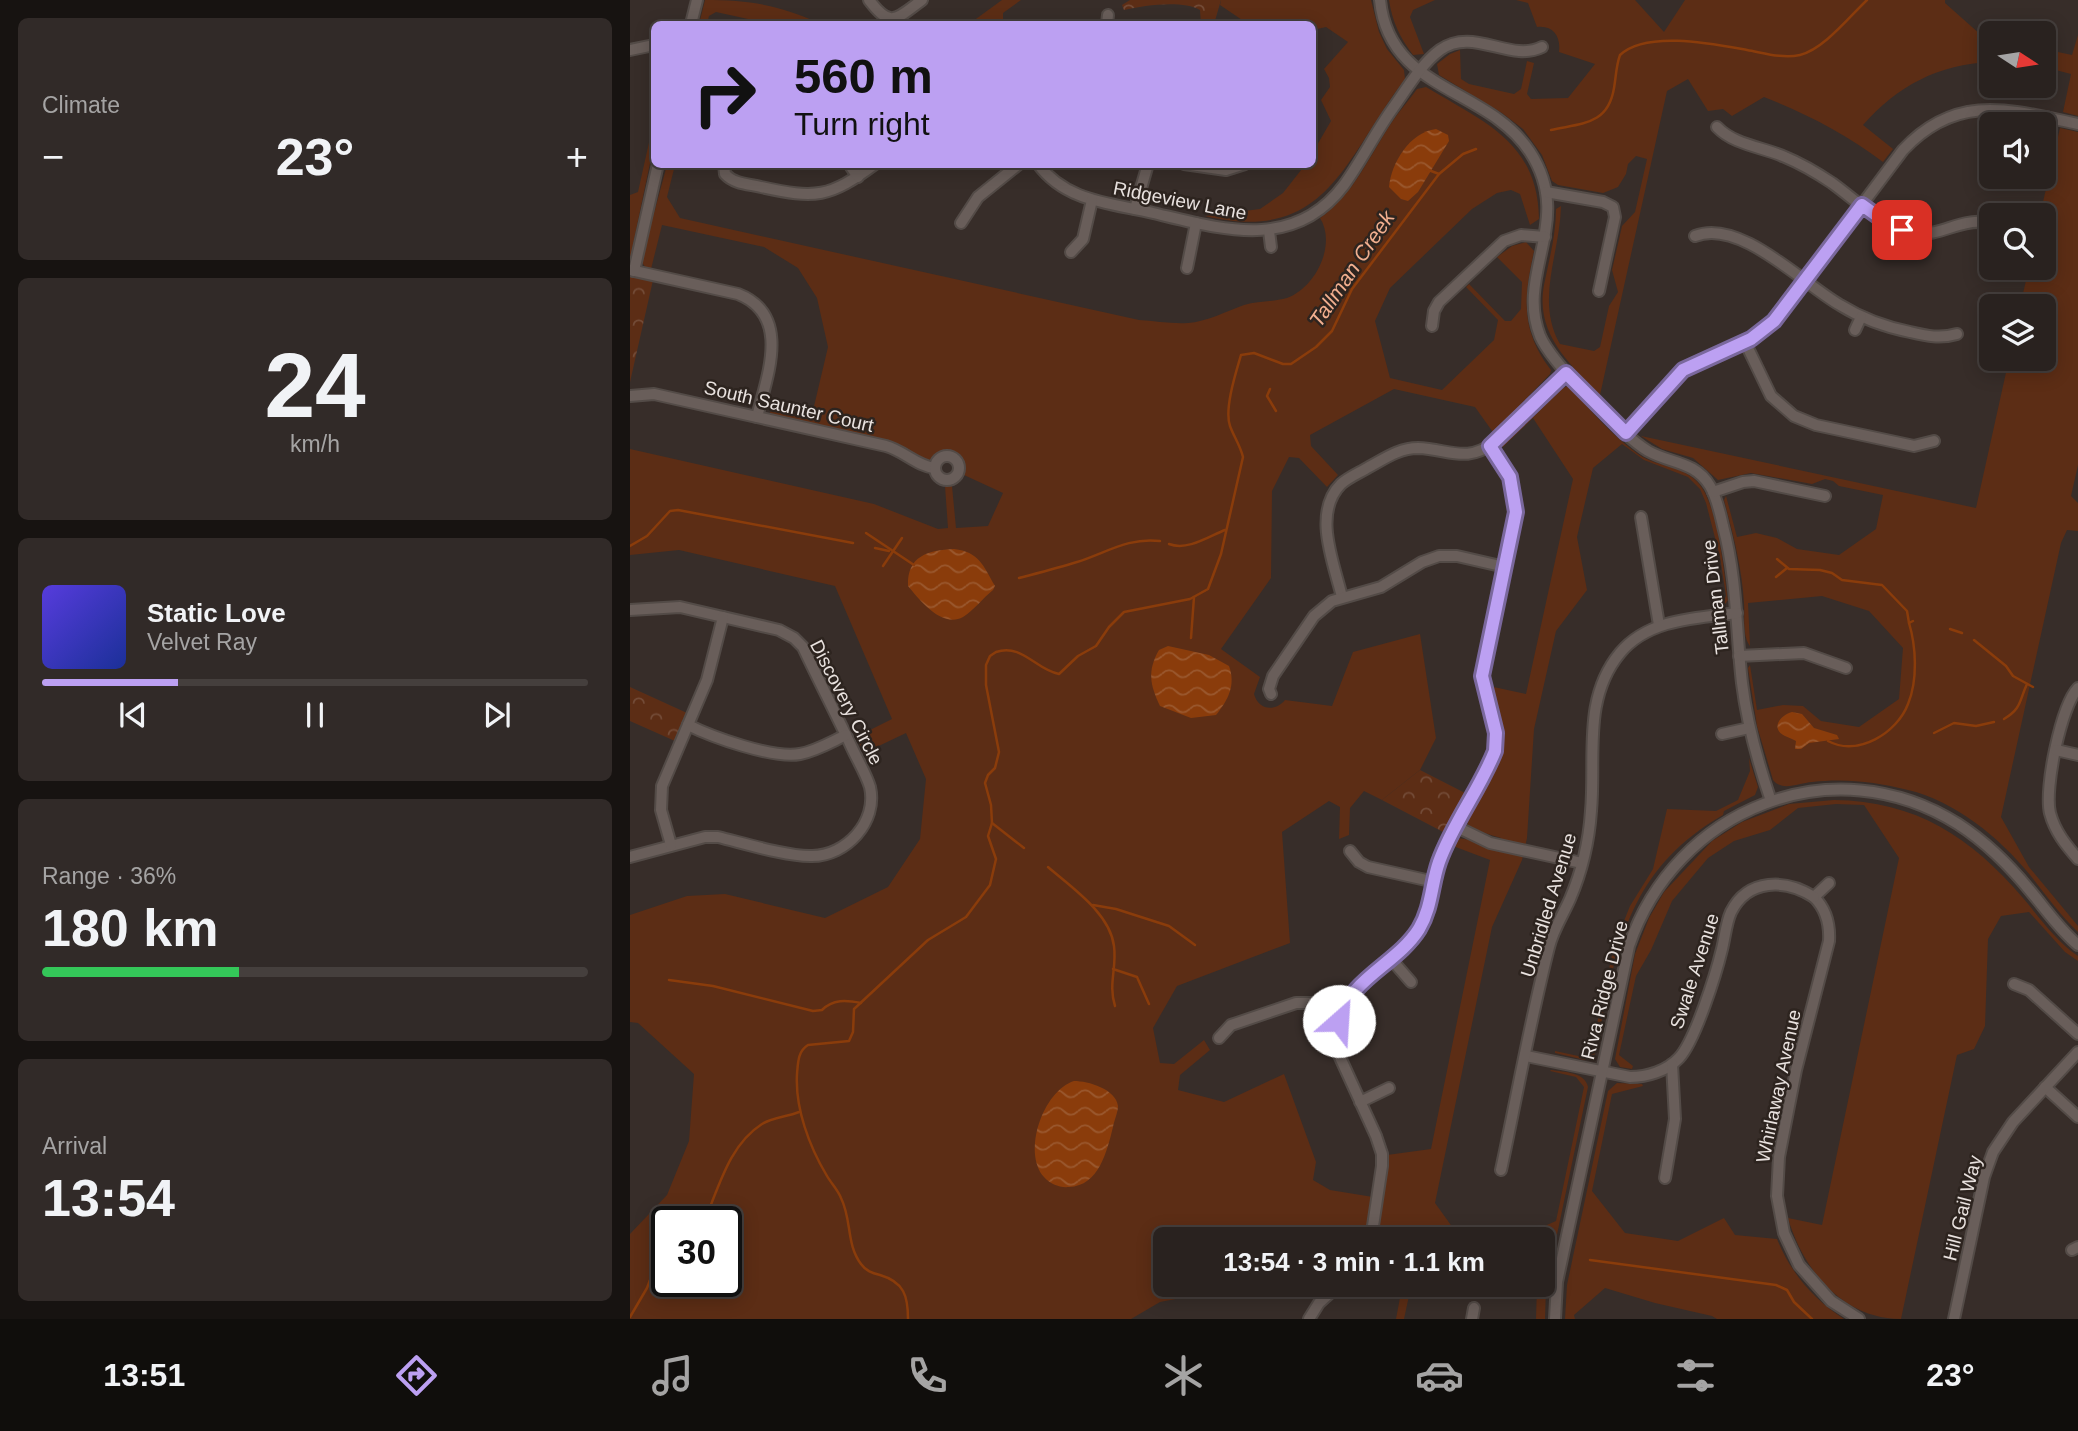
<!DOCTYPE html>
<html lang="en">
<head>
<meta charset="utf-8">
<style>
  :root { --surface:#29221f; --page:#312a28; --text:#f1f3f6; --muted:#a5a4a4; --line:#453f3d; --accent:#bca0f2 }
  body { margin:0; font-family:Helvetica,sans-serif; background:var(--page); color:var(--text); height:100vh; display:flex; flex-direction:column; font-size:26px; white-space:nowrap }
  * { box-sizing:border-box; margin:0 }
  p { font-size:23px; color:var(--muted) }
  .icon { flex:none; width:38px; height:38px; fill:none; stroke:currentColor; stroke-width:2; stroke-linecap:round; stroke-linejoin:round }
  .map { position:relative; flex:1; overflow:hidden }
  .details { display:flex; flex-direction:column; gap:18px; padding:18px; background:#171311; width:630px }
  .details>* { flex:none }
  .hud { position:absolute; left:21px; top:21px; width:665px; height:147px; border-radius:10px; box-shadow:0 4px 18px #0003,0 0 0 2px var(--line); background:#bca0f2; color:#111; overflow:hidden }
  .needle { width:46px; rotate:102deg }
  .tools { position:absolute; left:1349px; top:21px; display:grid; gap:14px }
  .tools a { display:grid; place-items:center; width:77px; height:77px; border-radius:10px; background:var(--surface); box-shadow:0 4px 18px #0003,0 0 0 2px var(--line); font-size:35px }
  .speed { position:absolute; left:21px; top:1206px; display:flex; gap:14px; font-size:35px; font-weight:700; text-align:center }
  .speed>* { display:grid; place-content:center; width:91px; height:91px; border-radius:50%; background:var(--surface); box-shadow:0 4px 18px #0003,0 0 0 2px var(--line); line-height:1 }
  .speed .limit { border:4px solid #111; border-radius:10px; background:#fff; color:#111 }
  .pin { position:absolute; display:grid; place-items:center; width:60px; height:60px; color:#fff; margin:-30px; border-radius:14px; box-shadow:0 4px 10px #0006 }
  .me { position:absolute; width:77px; margin:-38px; rotate:26deg; stroke-linejoin:round; filter:drop-shadow(0 0 5px #0008) }
  .turn { display:flex; align-items:center; gap:24px; height:147px; padding:0 28px; font-size:32px }
  .turn .icon { width:91px; height:91px; stroke-width:2.5 }
  .turn b { display:block; font-size:49px; line-height:60px }
  .big { font-size:52px; font-weight:700; line-height:1.1 }
  .details .card { flex:1; display:flex; flex-direction:column; justify-content:center; gap:10px; min-width:0; padding:0 24px; border-radius:10px; background:var(--page) }
  .details .dial { align-items:center; gap:0 }
  .dial b { font-size:91px; line-height:1 }
  .song { display:flex; align-items:center; gap:21px }
  .cover { width:84px; height:84px; border-radius:10px; background:linear-gradient(135deg,hsl(250 70% 55%),hsl(230 70% 35%)) }
  .played { height:7px; border-radius:4px; background:linear-gradient(90deg,var(--accent) 25%,var(--line) 25%) }
  .keys { display:flex; justify-content:space-around; direction:ltr }
  .heat { display:flex; justify-content:space-between; align-items:center; font-size:38px; direction:ltr }
  .charge { height:10px; border-radius:5px; background:linear-gradient(90deg,#34c759 36%,var(--line) 0) }
  .trip { position:absolute; left:523px; top:1227px; width:402px; height:70px; border-radius:10px; background:var(--surface); box-shadow:0 4px 18px #0003,0 0 0 2px var(--line); font-weight:700; line-height:70px; text-align:center }
  .tabs { display:flex; height:112px; justify-content:space-around; align-items:center; background:#100e0c; color:var(--muted) }
  .tabs .icon { width:49px; height:49px }
  .tabs .selected { color:var(--accent) }
  .tabs b { font-size:32px; color:var(--text) }
  main { display:flex; flex:1; min-height:0 }
  .map>svg:first-child { display:block }
  .grass { fill:#5c2d15; fill-rule:evenodd }
  .park { fill:url(#park-crowns) }
  .water { fill:url(#water-waves) }
  .lines { fill:none; stroke-linecap:round; stroke-linejoin:round }
  .stream { stroke:#8a3c0b; stroke-width:2.5 }
  .minor-casing { stroke:#534b47; stroke-width:14 }
  .minor { stroke:#695e5a; stroke-width:10 }
  .route-casing { stroke:#7a689d; stroke-width:18 }
  .route { stroke:#bca0f2; stroke-width:12 }
  .labels { text-anchor:middle; stroke-width:5; stroke-linejoin:round; paint-order:stroke }
  .street-label { font-size:19px; fill:#e9e2df; stroke:#2d241f }
  .water-label { font-size:21px; font-style:italic; fill:#f2af8f; stroke:#2d241f }
</style>
</head>
<body>
<main>
<section class="details">
<div class="card"><p>Climate</p>
<div class="heat"><a>−</a><b class="big">23°</b><a>+</a></div>
</div>
<div class="card dial"><b>24</b><p>km/h</p></div>
<div class="card">
<div class="song"><i class="cover"></i><div><b>Static Love</b><p>Velvet Ray</p></div></div>
<div class="played"></div>
<div class="keys"><svg class="icon" aria-label="previous" viewBox="0 0 24 24"><path d="M18 5L8 12l10 7zM5 5v14"/></svg><svg class="icon" aria-label="pause" viewBox="0 0 24 24"><path d="M8 5v14M16 5v14"/></svg><svg class="icon" aria-label="next" viewBox="0 0 24 24"><path d="M6 5l10 7-10 7zM19 5v14"/></svg></div>
</div>
<div class="card"><p>Range · 36%</p><b class="big">180 km</b><div class="charge"></div></div>
<div class="card"><p>Arrival</p><b class="big">13:54</b></div>
</section>
<div class="map">
<svg width="1448" height="1319" viewBox="0 0 1448 1319">
  <defs>
    <pattern id="park-crowns" width="20" height="18" patternUnits="userSpaceOnUse" patternTransform="scale(1.75)"><rect width="20" height="18" fill="#5c2d15"/><path d="M2 6a3 3 0 1 1 6 0M12 15a3 3 0 1 1 6 0" fill="none" stroke="#734b37"/></pattern>
    <pattern id="water-waves" width="16" height="10" patternUnits="userSpaceOnUse" patternTransform="scale(1.75)"><rect width="16" height="10" fill="#8a3c0b"/><path d="M0 5q4-4 8 0t8 0" fill="none" stroke="#9a582e"/></pattern>
  </defs>
  <rect width="100%" height="100%" fill="#372d29"/>
  <g class="grass">
    <path d="M75,0C120,0 150,5 191,24H141L86,12L79,16L77,24H69Z"/>
    <path d="M372,0H391L373,13V19L359,24H339Z"/>
    <path d="M591,0H741L749,32L757,49L774,70L775,79C714,159 697,245 575,216L630,209L653,193L675,165L682,164L683,152L701,121L691,100L700,87L699,78L694,69L718,42L696,27L683,30L682,24H618L590,5Z"/>
    <path d="M759,0H805L783,10L780,17L794,54L783,55C770,38 762,21 759,0Z"/>
    <path d="M886,0H1005L1034,32L1055,0H1315V3L1351,35L1361,38V62C1309,64 1267,86 1233,125L1263,149L1253,162C1216,134 1177,114 1134,97L1102,116L1093,109L1078,111L1058,79L1037,91L970,395C939,363 905,334 914,285C919,260 926,235 926,209L931,206C930,254 905,300 930,344L964,351L970,347L979,306L988,292L982,270L992,226L1005,212L1017,159L1006,156L998,164L996,174L988,187L973,193L928,185L922,181L912,155L893,129L872,113L809,75L807,64L820,54L830,50L831,79L839,84L884,94L891,89L897,61L904,63L897,94L901,99L938,98L965,64L929,52C931,36 923,25 907,27L898,3Z"/>
    <path d="M1448,35V116L1433,112L1441,74L1414,67V49L1442,55Z"/>
    <path d="M796,87C854,122 908,142 909,219L900,225L890,194L881,190L867,193L842,209L760,288L745,321L760,378L812,390L864,340L868,320L836,287L839,284L875,321H881L891,309L892,282L867,257L882,246L896,242L904,251C894,298 890,329 921,370L920,374L888,407L890,410L865,435L845,407L764,389L680,435L681,446L708,475L697,487L669,458L659,457L642,491L641,578L591,649L630,677L624,694C628,709 644,713 655,700L702,706L723,652L790,634L806,738L790,770L752,800L734,791L720,808L719,835L709,839L710,807L699,801L652,832L660,943L547,986L523,1028L530,1063L544,1064L574,1040L580,1050L550,1075L548,1090L594,1102L654,1074L686,1162L683,1180L700,1190L743,1197L736,1239H707L672,1226L663,1239H536V1284L619,1285L530,1302L501,1319H0V1234L37,1195L59,1141L64,1074L8,1023L0,1022V915L57,896L95,894L195,918L258,887L290,839L296,779L276,733L234,753L226,737L262,719L205,586L49,550L0,555V449L244,504L308,529L318,528L315,486H322L326,528L358,526L373,493L334,475V462L325,452L312,451L298,461L263,442L139,414L141,411L145,412L181,419L198,347L187,298L168,268L134,247L32,225L21,269L16,268L11,261L37,165H45L37,197L50,218L509,320C525,321 542,324 558,323C576,322 597,311 614,305C628,301 643,302 657,298C685,288 707,245 690,218C725,193 740,154 764,119C771,109 780,99 787,89ZM37,1222H96V1281H37Z"/>
    <path d="M24,120V144L0,259V195L8,192Z"/>
    <path d="M1430,128L1448,132V465L1441,496L1448,503V531L1437,530L1431,543L1371,817L1399,867L1448,926V932C1430,915 1415,894 1400,875C1370,838 1325,801 1278,790C1246,782 1215,778 1182,782C1169,783 1152,792 1143,780L1127,726L1118,668L1120,665L1127,710L1153,705L1173,706L1191,721L1229,727L1269,699L1273,648L1239,611L1192,596L1118,603L1120,646C1112,636 1115,616 1114,603C1112,568 1103,534 1094,500L1096,496L1107,537L1126,533L1147,538L1167,549L1209,555L1246,529L1253,495L1209,486L1203,481L1195,479L1182,484L1121,473L1088,480L1063,458L1032,449L1011,436L1346,508L1379,359H1414V306H1390L1399,268H1414V215H1410Z"/>
    <path d="M938,386C960,409 982,436 1008,454C1028,468 1055,465 1070,485C1088,508 1094,571 1098,600L1094,606L1090,607L1096,596L1090,557L1076,503L1070,489L1058,477L1014,460L992,444L963,468L947,537L957,590L926,631L904,729L897,838L892,860L862,927L805,1203L823,1228L881,1239H746L757,1155L801,1149L860,860L823,846L826,839C839,836 855,848 868,850L871,838C859,835 849,831 838,825L837,819L869,749L870,727L859,686L896,694L943,479L903,418L873,447L870,444L901,414L903,417L933,388Z"/>
    <path d="M1119,758L1128,787L1125,795L1094,811L1093,815C994,872 986,953 965,1054L955,1060L925,1053V1051L953,1057L961,1051L984,946L1000,906L1023,869L1037,809L1086,811L1108,800L1120,771Z"/>
    <path d="M1204,800C1286,801 1341,837 1393,898C1410,918 1426,941 1448,956V961L1435,952L1399,912L1371,916L1358,939L1355,1026L1344,1049L1327,1055L1271,1319C1213,1319 1173,1270 1158,1218L1192,1225L1269,858L1234,805L1206,804L1168,808L1140,830L1104,841L1078,858L1042,901L1021,950L1006,976L989,1055L1003,1066L1002,1069L990,1067L985,1059L1005,954L1019,918L1034,892L1082,841L1112,822L1159,804Z"/>
    <path d="M921,1070C934,1072 955,1072 958,1087L916,1287L915,1319H906L907,1286L898,1285L914,1284V1239H885L926,1221L954,1087L946,1077L920,1071Z"/>
    <path d="M987,1083L1012,1084L1013,1086L982,1094L962,1191L995,1233L1048,1241L1094,1218L1105,1235L1147,1239C1161,1273 1183,1299 1214,1319H1087L1082,1316L1025,1303L975,1288L944,1315L945,1319H935L937,1285L978,1091Z"/>
    <path d="M769,1285H863L855,1294C846,1289 837,1290 830,1297L824,1293L780,1291L774,1319H766L772,1287Z"/>
  </g>
  <g class="park">
    <path d="M500,0H591L584,24H571L570,10C553,0 515,5 494,10L492,5Z"/>
    <path d="M0,275L23,280L0,382Z"/>
    <path d="M0,687L57,713L45,741L0,721Z"/>
    <path d="M790,770L837,794L817,834L752,800Z"/>
  </g>
  <g class="water">
    <path d="M806,129L818,135L819,141L788,192L778,201L771,199L759,187C761,163 780,132 806,129Z"/>
    <path d="M324,549C349,552 353,565 365,586L363,590C353,598 344,610 333,617C312,629 289,599 278,586C277,556 298,550 324,549Z"/>
    <path d="M538,646L579,655L599,666C606,685 598,700 586,715L561,718L530,706C520,685 517,671 529,650Z"/>
    <path d="M1162,712L1172,714L1184,728L1207,735L1209,739L1179,743L1171,749H1165L1166,741C1163,739 1159,738 1155,736C1140,729 1150,715 1162,712Z"/>
    <path d="M444,1081C458,1081 486,1089 488,1106C488,1112 484,1121 483,1127C477,1151 469,1186 439,1187C430,1188 420,1184 414,1177C392,1152 413,1091 444,1081Z"/>
  </g>
  <g class="lines">
    <g class="stream">
      <path d="M921,130C952,123 978,125 984,88C986,77 986,66 990,55C1016,30 1084,44 1117,50C1134,53 1153,59 1170,55C1194,49 1219,17 1237,0"/>
      <path d="M796,169L809,174"/>
      <path d="M640,389L637,396L646,411"/>
      <path d="M236,533L284,565"/>
      <path d="M539,544C557,551 578,537 595,530"/>
      <path d="M0,546L17,536L40,511L48,510L223,543"/>
      <path d="M245,548L259,551"/>
      <path d="M1147,559L1159,569L1190,570L1202,573L1212,580L1252,585L1277,611L1279,623"/>
      <path d="M253,566L272,538"/>
      <path d="M1146,577L1157,568"/>
      <path d="M389,578C408,573 428,568 447,562C476,553 498,537 530,541"/>
      <path d="M1320,629L1332,633"/>
      <path d="M561,638L564,597"/>
      <path d="M1344,640L1376,666L1383,676L1403,687"/>
      <path d="M1374,719C1392,708 1389,701 1397,684"/>
      <path d="M1304,733L1324,723L1346,726L1364,722"/>
      <path d="M1198,741C1228,757 1267,733 1278,704C1288,680 1286,646 1279,623L1283,621"/>
      <path d="M362,823L394,848"/>
      <path d="M418,867C441,887 480,913 484,946C487,968 478,984 485,1006"/>
      <path d="M463,905L486,909L539,926L565,945"/>
      <path d="M483,969L507,977L519,1004"/>
      <path d="M39,980L83,986L183,1011L192,1010C203,999 216,1000 231,1003"/>
      <path d="M74,1222C89,1187 99,1145 132,1124C143,1117 157,1117 169,1112"/>
      <path d="M914,1251H916"/>
      <path d="M960,1260L1146,1285L1157,1290L1164,1302L1182,1319"/>
      <path d="M0,1317L17,1288L23,1272L37,1263"/>
      <path d="M278,1319C278,1296 274,1282 250,1275C242,1273 236,1271 231,1264C216,1244 222,1220 211,1198C208,1190 201,1183 197,1176C179,1146 165,1108 167,1074C168,1062 168,1051 178,1045L219,1041L223,1032L224,1009L298,940L336,917L360,885L366,859L358,836L362,823L361,805L355,783L358,775L365,768L369,752L356,685V665L360,656L366,652C392,643 406,670 429,674L448,656L466,646L479,627L494,612L560,599L578,589L591,554L613,457C610,445 604,437 600,426C594,409 606,372 611,355L624,353L653,364H661L686,347L702,331L722,289L809,174L833,154L846,149"/>
    </g>
    <g class="minor-casing">
      <g id="minor">
        <path d="M239,0C261,29 266,19 292,0"/>
        <path d="M750,0C759,92 858,87 900,152C945,221 885,273 910,336C921,362 993,436 1018,451C1041,464 1065,461 1080,486C1087,498 1090,513 1093,526C1107,578 1106,631 1112,683C1117,724 1128,763 1141,801"/>
        <path d="M61,24L67,0"/>
        <path d="M477,24L478,15"/>
        <path d="M0,50L24,45"/>
        <path d="M1087,127C1104,145 1133,147 1155,157C1172,164 1187,173 1202,183C1227,201 1253,228 1284,233C1309,237 1328,220 1352,222"/>
        <path d="M94,164L95,174C104,184 119,184 131,187C186,199 199,198 245,164"/>
        <path d="M219,164L228,177"/>
        <path d="M408,164C436,202 481,203 523,213C591,229 664,252 714,185C732,160 745,133 763,108C776,90 791,64 810,50C843,26 880,63 912,47"/>
        <path d="M554,164L596,170L615,164"/>
        <path d="M916,192L973,202L983,207L985,217L969,291"/>
        <path d="M505,209L518,164"/>
        <path d="M331,223L348,197L389,164"/>
        <path d="M639,231L641,247"/>
        <path d="M1065,236C1110,218 1173,284 1210,305C1231,318 1255,327 1280,332C1297,336 1310,339 1327,334"/>
        <path d="M441,252L453,239L462,200"/>
        <path d="M557,268L566,223"/>
        <path d="M0,270L108,294C162,315 137,376 127,417"/>
        <path d="M4,271L28,164"/>
        <path d="M802,326L804,311L809,302L874,241L891,235L915,237"/>
        <path d="M1225,330L1231,317"/>
        <path d="M1115,342L1141,396L1164,416L1186,425L1284,446L1304,441"/>
        <path d="M0,396L24,394L256,446C274,451 287,466 305,468"/>
        <path d="M996,433L1050,371L1121,339L1144,322L1273,150C1327,92 1381,110 1448,124"/>
        <circle cx="317" cy="468" r="12"/>
        <path d="M1083,492L1113,482L1124,481L1195,496"/>
        <path d="M1011,517L1029,625"/>
        <path d="M712,597C704,563 682,513 711,484C719,477 729,473 739,467C754,459 769,448 788,448C819,449 836,464 865,442L936,373"/>
        <path d="M0,610L50,607L149,630L164,638L173,647C189,681 206,714 222,748C228,761 236,774 240,787C248,822 216,856 182,856C158,857 113,843 88,837H75L0,857"/>
        <path d="M1109,656L1174,653L1216,668"/>
        <path d="M1448,688C1431,706 1414,789 1420,813C1425,832 1436,845 1448,859"/>
        <path d="M641,694L639,689L643,676L684,616L702,601L751,587L792,562L809,556H827L875,567"/>
        <path d="M58,725C82,737 143,759 170,754C186,751 201,742 216,735"/>
        <path d="M1092,734L1119,728"/>
        <path d="M1426,750L1448,755"/>
        <path d="M827,827L860,843L952,863"/>
        <path d="M41,845L31,810L32,786L77,680L93,617"/>
        <path d="M720,851L729,862L738,867L805,882"/>
        <path d="M1199,883L1184,897C1196,909 1200,924 1199,941L1166,1070L1149,1157L1147,1196L1154,1233L1169,1265L1201,1301L1229,1319"/>
        <path d="M761,959L781,982"/>
        <path d="M1384,984L1399,990L1448,1034"/>
        <path d="M589,1038L601,1025L666,1003H685L711,1013"/>
        <path d="M896,1056L1000,1077C1017,1077 1037,1071 1049,1058C1065,1041 1086,974 1092,949C1095,937 1096,923 1101,912C1118,878 1156,879 1184,897"/>
        <path d="M1415,1087L1448,1117"/>
        <path d="M730,1102L759,1088"/>
        <path d="M871,1170C887,1096 900,1021 919,947C923,930 933,915 940,899C952,871 959,841 961,811C966,757 952,699 990,653C1018,619 1066,618 1107,613"/>
        <path d="M1035,1178L1045,1119L1042,1064"/>
        <path d="M741,1239L752,1166V1154L746,1136L709,1055L708,1029L713,1007L721,995L776,946L793,921L800,906L810,860L865,751V726L852,675L883,533L886,502L880,477L860,446"/>
        <path d="M1442,1250L1448,1247"/>
        <path d="M679,1319L689,1303L710,1284"/>
        <path d="M842,1319L844,1308"/>
        <path d="M925,1319L927,1282L999,946C1045,809 1203,745 1328,824C1356,842 1381,867 1402,893C1417,911 1430,930 1448,945"/>
        <path d="M1324,1319L1354,1177L1363,1152L1383,1122L1448,1052"/>
      </g>
    </g>
    <use href="#minor" class="minor"/>
  </g>
  <g class="lines">
    <g class="route-casing">
      <path id="route" d="M709,1021C719,979 767,964 789,929C802,907 801,885 809,862C823,823 850,789 865,751L866,733L852,676L886,512L880,477L860,446L936,373L996,433L1053,370L1121,339L1144,321L1232,205L1257,223L1272,230"/>
    </g>
    <use href="#route" class="route"/>
  </g>
  <g class="labels">
    <g class="street-label">
      <text transform="translate(550 200) rotate(11)" y="7">Ridgeview Lane</text>
      <text transform="translate(159 406) rotate(13)" y="7">South Saunter Court</text>
      <text transform="translate(1085 597) rotate(-97)" y="7">Tallman Drive</text>
      <text transform="translate(217 702) rotate(63)" y="7">Discovery Circle</text>
      <text transform="translate(918 905) rotate(-73)" y="7">Unbridled Avenue</text>
      <text transform="translate(1064 971) rotate(-72)" y="7">Swale Avenue</text>
      <text transform="translate(974 990) rotate(-76)" y="7">Riva Ridge Drive</text>
      <text transform="translate(1148 1086) rotate(-78)" y="7">Whirlaway Avenue</text>
      <text transform="translate(1332 1208) rotate(-76)" y="7">Hill Gail Way</text>
    </g>
    <g class="water-label">
      <text transform="translate(722 269) rotate(-56)" y="7">Tallman Creek</text>
    </g>
  </g>
</svg>
<div class="tools">
<a><svg class="needle" viewBox="-14 -14 28 28"><path d="M0-13l5 13h-10z" fill="#e53935"/><path d="M0 13l5-13h-10z" fill="#a5a4a4"/></svg></a>
<a><svg class="icon" aria-label="sound" viewBox="0 0 24 24"><path d="M4 9h4l5-4v14l-5-4H4zM17 9q2 3 0 6"/></svg></a>
<a><svg class="icon" aria-label="search" viewBox="0 0 24 24"><circle cx="10" cy="10" r="6"/><path d="M15 15l6 6"/></svg></a>
<a><svg class="icon" aria-label="layers" viewBox="0 0 24 24"><path d="M12 4l9 5-9 5-9-5zM3 14l9 5 9-5"/></svg></a>
</div>
<div class="speed"><div class="limit">30</div></div>
<div class="pin" style="left:1272px;top:230px;background:#d93025"><svg class="icon" aria-label="arrive" viewBox="0 0 24 24"><path d="M6 21V4h12l-3 4 3 4H6"/></svg></div>
<svg class="me" style="left:709px;top:1021px" viewBox="-20 -20 40 40"><circle r="19" fill="#fff"/><path d="M0-13L10 11 0 6-10 11z" fill="#bca0f2"/></svg>
<div class="trip">13:54 · 3 min · 1.1 km</div>
<div class="hud">
<div class="turn"><svg class="icon" aria-label="right" viewBox="0 0 24 24"><path d="M7 20v-9h11M14 6l5 5-5 5"/></svg><div><b>560 m</b>Turn right</div></div>
</div>
</div>
</main>
<nav class="tabs">
<b>13:51</b>
<svg class="icon selected" aria-label="directions" viewBox="0 0 24 24"><path d="M12 3l9 9-9 9-9-9zM9 14v-3h6M13 9l2 2-2 2"/></svg>
<svg class="icon" aria-label="music" viewBox="0 0 24 24"><path d="M9 18V5l10-2v13"/><circle cx="6" cy="18" r="3"/><circle cx="16" cy="16" r="3"/></svg>
<svg class="icon" aria-label="phone" viewBox="0 0 24 24"><path d="M5 4h4l2 5-3 2q2 4 5 5l2-3 5 2v4C11 20 4 13 5 4z"/></svg>
<svg class="icon" aria-label="climate" viewBox="0 0 24 24"><path d="M12 3v18M4 7l16 10M4 17L20 7"/></svg>
<svg class="icon" aria-label="car" viewBox="0 0 24 24"><path d="M5 17H2v-5l4-1 3-4h7l3 4 3 1v5h-3M9 17h6M6 11h13"/><circle cx="7" cy="17" r="2"/><circle cx="17" cy="17" r="2"/></svg>
<svg class="icon" aria-label="filters" viewBox="0 0 24 24"><path d="M4 7h16M4 17h16"/><circle cx="9" cy="7" r="2"/><circle cx="15" cy="17" r="2"/></svg>
<b>23°</b>
</nav>
</body>
</html>
